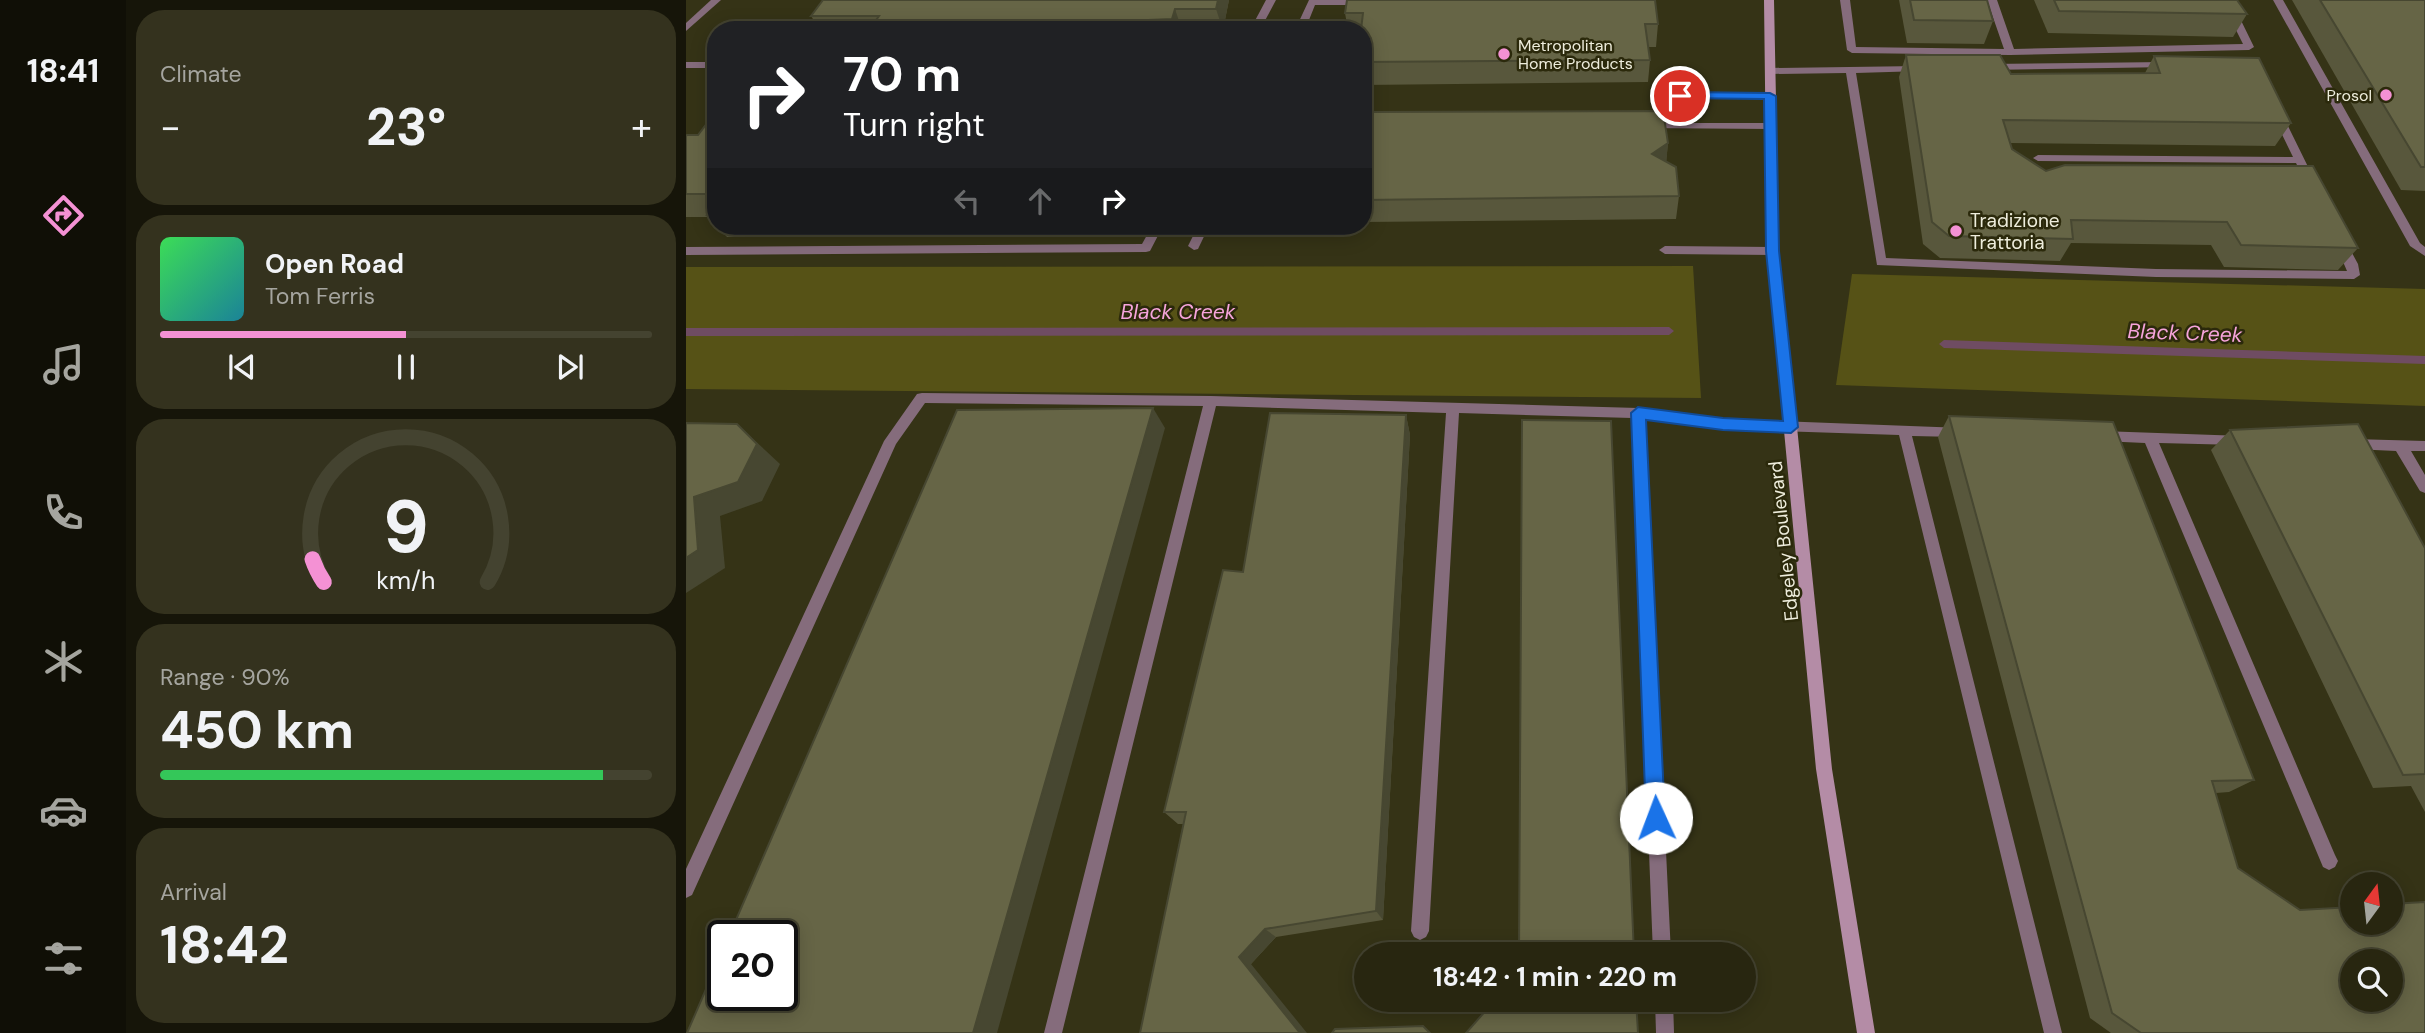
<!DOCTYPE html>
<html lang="en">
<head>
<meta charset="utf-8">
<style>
  :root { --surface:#282610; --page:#34321e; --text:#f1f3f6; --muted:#a5a59f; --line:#444330; --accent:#f491d4 }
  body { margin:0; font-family:"DM Sans",sans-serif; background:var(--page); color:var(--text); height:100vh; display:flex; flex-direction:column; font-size:26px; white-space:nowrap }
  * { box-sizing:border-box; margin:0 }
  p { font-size:23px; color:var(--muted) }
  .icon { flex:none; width:38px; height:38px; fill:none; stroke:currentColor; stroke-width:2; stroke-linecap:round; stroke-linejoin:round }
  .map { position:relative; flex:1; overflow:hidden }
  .side { display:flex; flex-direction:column; gap:10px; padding:10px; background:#161509; width:560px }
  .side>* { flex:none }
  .top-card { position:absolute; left:21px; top:21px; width:665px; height:214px; border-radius:28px; box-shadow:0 4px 18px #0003,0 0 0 2px var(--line); background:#202124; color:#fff; overflow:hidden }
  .needle { width:46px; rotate:15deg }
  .buttons { position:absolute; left:1654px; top:872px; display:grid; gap:14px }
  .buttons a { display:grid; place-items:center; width:63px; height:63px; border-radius:50%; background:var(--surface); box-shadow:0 4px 18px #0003,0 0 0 2px var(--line); font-size:35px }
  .speed { position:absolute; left:21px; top:920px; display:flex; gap:14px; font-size:35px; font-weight:700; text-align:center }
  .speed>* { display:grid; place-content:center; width:91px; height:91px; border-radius:50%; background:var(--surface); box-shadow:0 4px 18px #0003,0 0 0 2px var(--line); line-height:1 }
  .speed .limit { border:4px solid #111; border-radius:10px; background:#fff; color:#111 }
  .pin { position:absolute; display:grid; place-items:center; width:60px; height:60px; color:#fff; margin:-30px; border:4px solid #fff; border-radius:50%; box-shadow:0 2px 7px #0007 }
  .me { position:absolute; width:77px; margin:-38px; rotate:358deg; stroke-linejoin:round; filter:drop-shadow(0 0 5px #0008) }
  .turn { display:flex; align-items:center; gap:24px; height:147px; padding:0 21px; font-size:32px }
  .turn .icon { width:91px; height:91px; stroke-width:2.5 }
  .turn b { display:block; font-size:49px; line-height:60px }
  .lanes { display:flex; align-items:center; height:66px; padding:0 21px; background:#0003; justify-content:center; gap:35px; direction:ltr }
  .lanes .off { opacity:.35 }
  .big { font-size:52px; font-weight:700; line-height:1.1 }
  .side .widget { flex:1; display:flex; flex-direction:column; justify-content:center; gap:10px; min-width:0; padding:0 24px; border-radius:28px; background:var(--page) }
  .side .dial { align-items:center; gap:0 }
  .dial svg { height:182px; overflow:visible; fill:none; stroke:var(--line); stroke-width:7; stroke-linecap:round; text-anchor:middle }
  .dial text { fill:var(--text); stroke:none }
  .song { display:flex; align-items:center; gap:21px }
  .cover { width:84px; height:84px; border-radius:10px; background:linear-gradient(135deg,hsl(130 70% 55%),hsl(190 70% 35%)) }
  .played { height:7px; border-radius:4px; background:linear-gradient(90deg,var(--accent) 50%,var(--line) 50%) }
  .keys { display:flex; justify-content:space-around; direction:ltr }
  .heat { display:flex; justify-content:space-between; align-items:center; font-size:38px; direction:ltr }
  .charge { height:10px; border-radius:5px; background:linear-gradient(90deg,#34c759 90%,var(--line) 0) }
  .trip { position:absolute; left:668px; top:942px; width:402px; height:70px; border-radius:35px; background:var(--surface); box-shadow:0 4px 18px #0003,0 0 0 2px var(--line); font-weight:700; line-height:70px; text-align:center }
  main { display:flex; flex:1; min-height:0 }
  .tab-bar { display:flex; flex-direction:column; width:126px; justify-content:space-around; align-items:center; background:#100f06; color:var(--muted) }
  .tab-bar .icon { width:49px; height:49px }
  .tab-bar .selected { color:var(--accent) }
  .tab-bar b { font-size:32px; color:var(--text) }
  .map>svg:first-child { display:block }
  .green { fill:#565216 }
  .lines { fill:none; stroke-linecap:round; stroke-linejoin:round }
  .stream { fill:#6f4c62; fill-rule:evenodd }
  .lane { fill:#856c7c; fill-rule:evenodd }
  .street { fill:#856c7c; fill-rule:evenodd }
  .secondary { fill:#b48ca6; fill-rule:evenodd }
  .wall { fill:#58573c }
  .shaded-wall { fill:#474731 }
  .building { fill:#666546; stroke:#474731; stroke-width:2; fill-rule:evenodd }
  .route { fill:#1a73e8; stroke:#114b97; stroke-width:2 }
  .poi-dot { fill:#f491d4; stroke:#2b290b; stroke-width:2.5 }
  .labels { text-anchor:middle; stroke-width:5; stroke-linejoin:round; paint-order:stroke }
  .far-poi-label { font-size:16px; fill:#eeeddc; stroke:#2b290b; text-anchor:start }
  .poi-label { font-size:19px; fill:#eeeddc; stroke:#2b290b; text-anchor:start }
  .street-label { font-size:19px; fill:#eeeddc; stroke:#2b290b }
  .water-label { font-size:21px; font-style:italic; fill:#f6a4db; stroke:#2b290b }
</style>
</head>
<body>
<main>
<nav class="tab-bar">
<b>18:41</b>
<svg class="icon selected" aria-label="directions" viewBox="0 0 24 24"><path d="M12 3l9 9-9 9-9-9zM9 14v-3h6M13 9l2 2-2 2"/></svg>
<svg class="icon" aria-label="music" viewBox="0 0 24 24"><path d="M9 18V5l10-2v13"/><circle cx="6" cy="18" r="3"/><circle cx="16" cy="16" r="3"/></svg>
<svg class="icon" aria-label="phone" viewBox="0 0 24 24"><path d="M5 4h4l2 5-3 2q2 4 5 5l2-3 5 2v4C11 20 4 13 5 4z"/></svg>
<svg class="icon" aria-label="climate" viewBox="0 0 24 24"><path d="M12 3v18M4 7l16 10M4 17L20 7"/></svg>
<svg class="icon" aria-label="car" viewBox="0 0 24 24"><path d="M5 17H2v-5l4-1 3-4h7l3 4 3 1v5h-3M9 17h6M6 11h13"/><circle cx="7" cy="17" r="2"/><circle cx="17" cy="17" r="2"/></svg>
<svg class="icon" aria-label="filters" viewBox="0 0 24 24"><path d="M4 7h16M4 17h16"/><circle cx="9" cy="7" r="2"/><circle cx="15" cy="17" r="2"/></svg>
</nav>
<section class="side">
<div class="widget"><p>Climate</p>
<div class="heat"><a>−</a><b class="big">23°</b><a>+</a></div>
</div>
<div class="widget">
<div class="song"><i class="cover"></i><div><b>Open Road</b><p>Tom Ferris</p></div></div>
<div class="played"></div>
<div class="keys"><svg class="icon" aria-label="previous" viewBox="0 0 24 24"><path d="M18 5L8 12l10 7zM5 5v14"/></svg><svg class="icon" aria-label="pause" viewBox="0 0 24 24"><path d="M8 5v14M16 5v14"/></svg><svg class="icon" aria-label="next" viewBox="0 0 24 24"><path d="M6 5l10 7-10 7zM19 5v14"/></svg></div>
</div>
<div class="widget dial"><svg viewBox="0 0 100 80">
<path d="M14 69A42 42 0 1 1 86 69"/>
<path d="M14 69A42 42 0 0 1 9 59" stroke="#f491d4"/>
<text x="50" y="56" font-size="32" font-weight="700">9</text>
<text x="50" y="72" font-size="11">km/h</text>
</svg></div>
<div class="widget"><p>Range · 90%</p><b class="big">450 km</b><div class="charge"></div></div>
<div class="widget"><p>Arrival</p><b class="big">18:42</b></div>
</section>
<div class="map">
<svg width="1739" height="1033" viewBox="0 0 1739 1033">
  <rect width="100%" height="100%" fill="#353316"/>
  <g class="green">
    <path d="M1007,266L1015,398L0,389V267Z"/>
    <path d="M1166,274L1739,289V406L1150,385Z"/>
  </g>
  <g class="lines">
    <g class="stream">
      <path d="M983,327L988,331L983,335L0,336V328Z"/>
      <path d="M1258,340L1739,356V364L1258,348L1253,344Z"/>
    </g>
    <g class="lane">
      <path d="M580,0H590L574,30H564Z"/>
      <path d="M623,0H681L683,2L678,5H629L619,30H609Z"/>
      <path d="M1154,0H1164L1170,47L1318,49L1301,0H1311L1328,49L1557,44L1535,0H1545L1568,47L1563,50L1324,55L1166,53L1161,50Z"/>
      <path d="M1587,0H1597L1734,243L1739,247V256L1724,246Z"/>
      <rect x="0" y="62" width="30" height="6"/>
      <path d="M1481,62L1486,65L1484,67L1302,70L1297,67L1302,64Z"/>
      <path d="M1233,66L1238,69L1236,71L1170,73L1200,258L1470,269L1661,271L1649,243L1655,239L1659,240L1672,264L1674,275L1668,279L1470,277L1191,265L1160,73L1084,74L1079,71L1084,68Z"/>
      <path d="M994,93H1084L1089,96L1084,99L990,98V94Z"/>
      <path d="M1591,111L1596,114L1629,181L1628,183H1620L1610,163L1352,161L1347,158L1352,155L1607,157L1586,114Z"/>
      <path d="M960,123H1085L1090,126L1085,129L956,128V124Z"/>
      <path d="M466,226H477L464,251L460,252L0,255V247L456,244Z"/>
      <path d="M512,226H523L512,249L508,250L502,246Z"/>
      <path d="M979,246L1087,247L1093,251L1087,255L979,254L973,250Z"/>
      <path d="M236,393L525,396L952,408L1037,419L1277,428L1279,432L1277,436L1272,437L1226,436L1376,1033H1358L1213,435L1037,429L959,419L985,954H967L946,418L773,413L743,931L740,937L734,940L728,937L725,931L760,413L530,406L376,1033H358L517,406L239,403L210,444L6,895L0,898V869L198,441L231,394Z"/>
      <path d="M1415,431L1557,436L1559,440L1557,444L1552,445L1473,443L1649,855L1652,861L1649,867L1643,870L1637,867L1459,443L1415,441L1408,436Z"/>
      <path d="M1667,439L1739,441V451H1725L1739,475V493L1734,491L1710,451L1667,449L1660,444Z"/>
      <path d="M969,999H987L988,1033H970Z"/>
    </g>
    <path class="street" d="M25,0H35L0,31V23Z"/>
    <path class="secondary" d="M1078,0H1088L1093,251L1146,769L1189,1033H1171L1130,769L1081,251Z"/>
  </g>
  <g class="wall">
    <path d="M543,0L537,30H134L125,16Z"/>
    <path d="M661,0L972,24L970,47H962L964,60L962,82L677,85V30H662L659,13Z"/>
    <path d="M1213,0H1301L1307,21L1298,44L1221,43Z"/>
    <path d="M1348,0H1551L1561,14L1547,37L1362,33Z"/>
    <path d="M1606,0H1739V191L1715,190Z"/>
    <path d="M1220,55L1325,74L1459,73L1468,56L1605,123L1589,146L1324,143L1326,149L1360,171L1672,248L1652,270L1538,267L1525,245L1385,243L1374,261L1254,258L1237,244L1213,77Z"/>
    <path d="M677,112L982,143L980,162L993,196L990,219L677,222Z"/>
    <path d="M30,118V224L23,217H0V136L12,135Z"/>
    <path d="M31,226H365L362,235L41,237Z"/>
    <path d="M720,415L724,435L697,920L590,937L565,964L454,1033L497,824H492L478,812L557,572Z"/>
    <path d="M1263,416L1568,780L1543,792L1530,793L1552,868L1739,1033H1425L1404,1018L1252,437Z"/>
    <path d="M1544,430L1739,548V812L1725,786L1687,788L1525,450Z"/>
  </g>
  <g class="shaded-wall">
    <path d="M532,0H543L537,30L530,9Z"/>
    <path d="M489,9L496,30H489L486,19Z"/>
    <path d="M463,20L467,30L459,29Z"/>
    <path d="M982,143L980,166L966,154Z"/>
    <path d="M357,226H365L362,235Z"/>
    <path d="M467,408L479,428L311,1033H287Z"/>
    <path d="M720,415L724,435L697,920L690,911Z"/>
    <path d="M51,424L94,464L76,501L34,516L39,568L0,593V558L8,497Z"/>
    <path d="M579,929L590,937L565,964L621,1033H614L553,957Z"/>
  </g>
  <g class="building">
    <path d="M137,0H532L530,9H489L486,19L463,20L459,29L325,30H183L193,16H125Z"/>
    <path d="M661,0H969L972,24H959L964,60L677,62V30H675L677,13H659Z"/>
    <path d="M1224,0H1301L1307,21L1228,20Z"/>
    <path d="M1368,0H1551L1561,14L1373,11Z"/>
    <path d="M1634,0H1739V167H1735Z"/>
    <path d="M1220,55H1314L1325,74L1474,73L1468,56L1573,58L1605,123L1317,120L1326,149L1360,171L1379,165L1627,166L1672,248L1555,245L1541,222L1385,220L1387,239L1263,236L1246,222Z"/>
    <path d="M977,111L982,143L966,154L990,167L993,196L677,200V112Z"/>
    <path d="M25,118H30V194H0V136L1,135H12Z"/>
    <path d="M30,202V215H21Z"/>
    <path d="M467,408L287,1033H1L37,950V996H96V936H43L271,410Z"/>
    <path d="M584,413L720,415L690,911L579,929L553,957L614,1033H454L500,812H478L537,570L557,572Z"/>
    <path d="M1263,416L1427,422L1568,780L1526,781L1552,868L1614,910L1666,907V922H1704V904L1739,902V1033H1455L1426,1013ZM1666,961H1704V999H1666Z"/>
    <path d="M836,420L925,421L948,954H833Z"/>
    <path d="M0,423L51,424L71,444L52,482L8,497L12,550L0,558Z"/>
    <path d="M1672,424L1739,548V774L1717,775L1544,430Z"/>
    <path d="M810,999H950L952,1033H780Z"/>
    <path d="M737,1026L744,1033H646L649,1029Z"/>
  </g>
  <path class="route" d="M994,92L1084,93L1090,96L1093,251L1112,427L1105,433L1037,430L960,420L979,818L976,825L970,828L963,825L960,818L945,413L952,407L1037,418L1097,421L1080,251L1078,99L990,98V93Z"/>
  <g class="poi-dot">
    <circle cx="818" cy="54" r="7"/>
    <circle cx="1700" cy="95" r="7"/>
    <circle cx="1270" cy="231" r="7"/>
  </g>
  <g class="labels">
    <g class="far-poi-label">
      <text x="832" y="51">Metropolitan<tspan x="832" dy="18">Home Products</tspan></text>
      <text x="1686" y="101" text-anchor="end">Prosol</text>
    </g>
    <g class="poi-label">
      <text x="1284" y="227">Tradizione<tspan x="1284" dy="22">Trattoria</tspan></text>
    </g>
    <g class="street-label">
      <text transform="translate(1097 541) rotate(-96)" y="7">Edgeley Boulevard</text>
    </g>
    <g class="water-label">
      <text x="492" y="319">Black Creek</text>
      <text transform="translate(1499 333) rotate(2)" y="7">Black Creek</text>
    </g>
  </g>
</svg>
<div class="buttons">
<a><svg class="needle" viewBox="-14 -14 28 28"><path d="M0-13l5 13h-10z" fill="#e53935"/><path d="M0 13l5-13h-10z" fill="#a5a59f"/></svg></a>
<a><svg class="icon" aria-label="search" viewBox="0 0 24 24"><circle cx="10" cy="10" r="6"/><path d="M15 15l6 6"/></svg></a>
</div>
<div class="speed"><div class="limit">20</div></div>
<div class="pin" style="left:994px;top:96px;background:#d93025"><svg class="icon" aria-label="arrive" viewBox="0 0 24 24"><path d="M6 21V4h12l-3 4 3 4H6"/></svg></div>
<svg class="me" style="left:970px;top:818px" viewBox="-20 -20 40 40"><circle r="19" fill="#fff"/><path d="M0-13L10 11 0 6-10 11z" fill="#1a73e8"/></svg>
<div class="trip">18:42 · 1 min · 220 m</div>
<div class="top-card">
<div class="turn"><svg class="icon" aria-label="right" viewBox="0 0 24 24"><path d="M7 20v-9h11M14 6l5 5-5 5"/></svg><div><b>70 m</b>Turn right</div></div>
<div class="lanes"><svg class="icon off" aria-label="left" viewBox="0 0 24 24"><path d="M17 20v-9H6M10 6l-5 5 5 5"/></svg><svg class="icon off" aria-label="ahead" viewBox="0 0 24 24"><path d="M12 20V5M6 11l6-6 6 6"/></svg><svg class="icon" aria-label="right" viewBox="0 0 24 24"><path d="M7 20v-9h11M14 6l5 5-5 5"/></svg></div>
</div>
</div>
</main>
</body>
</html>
